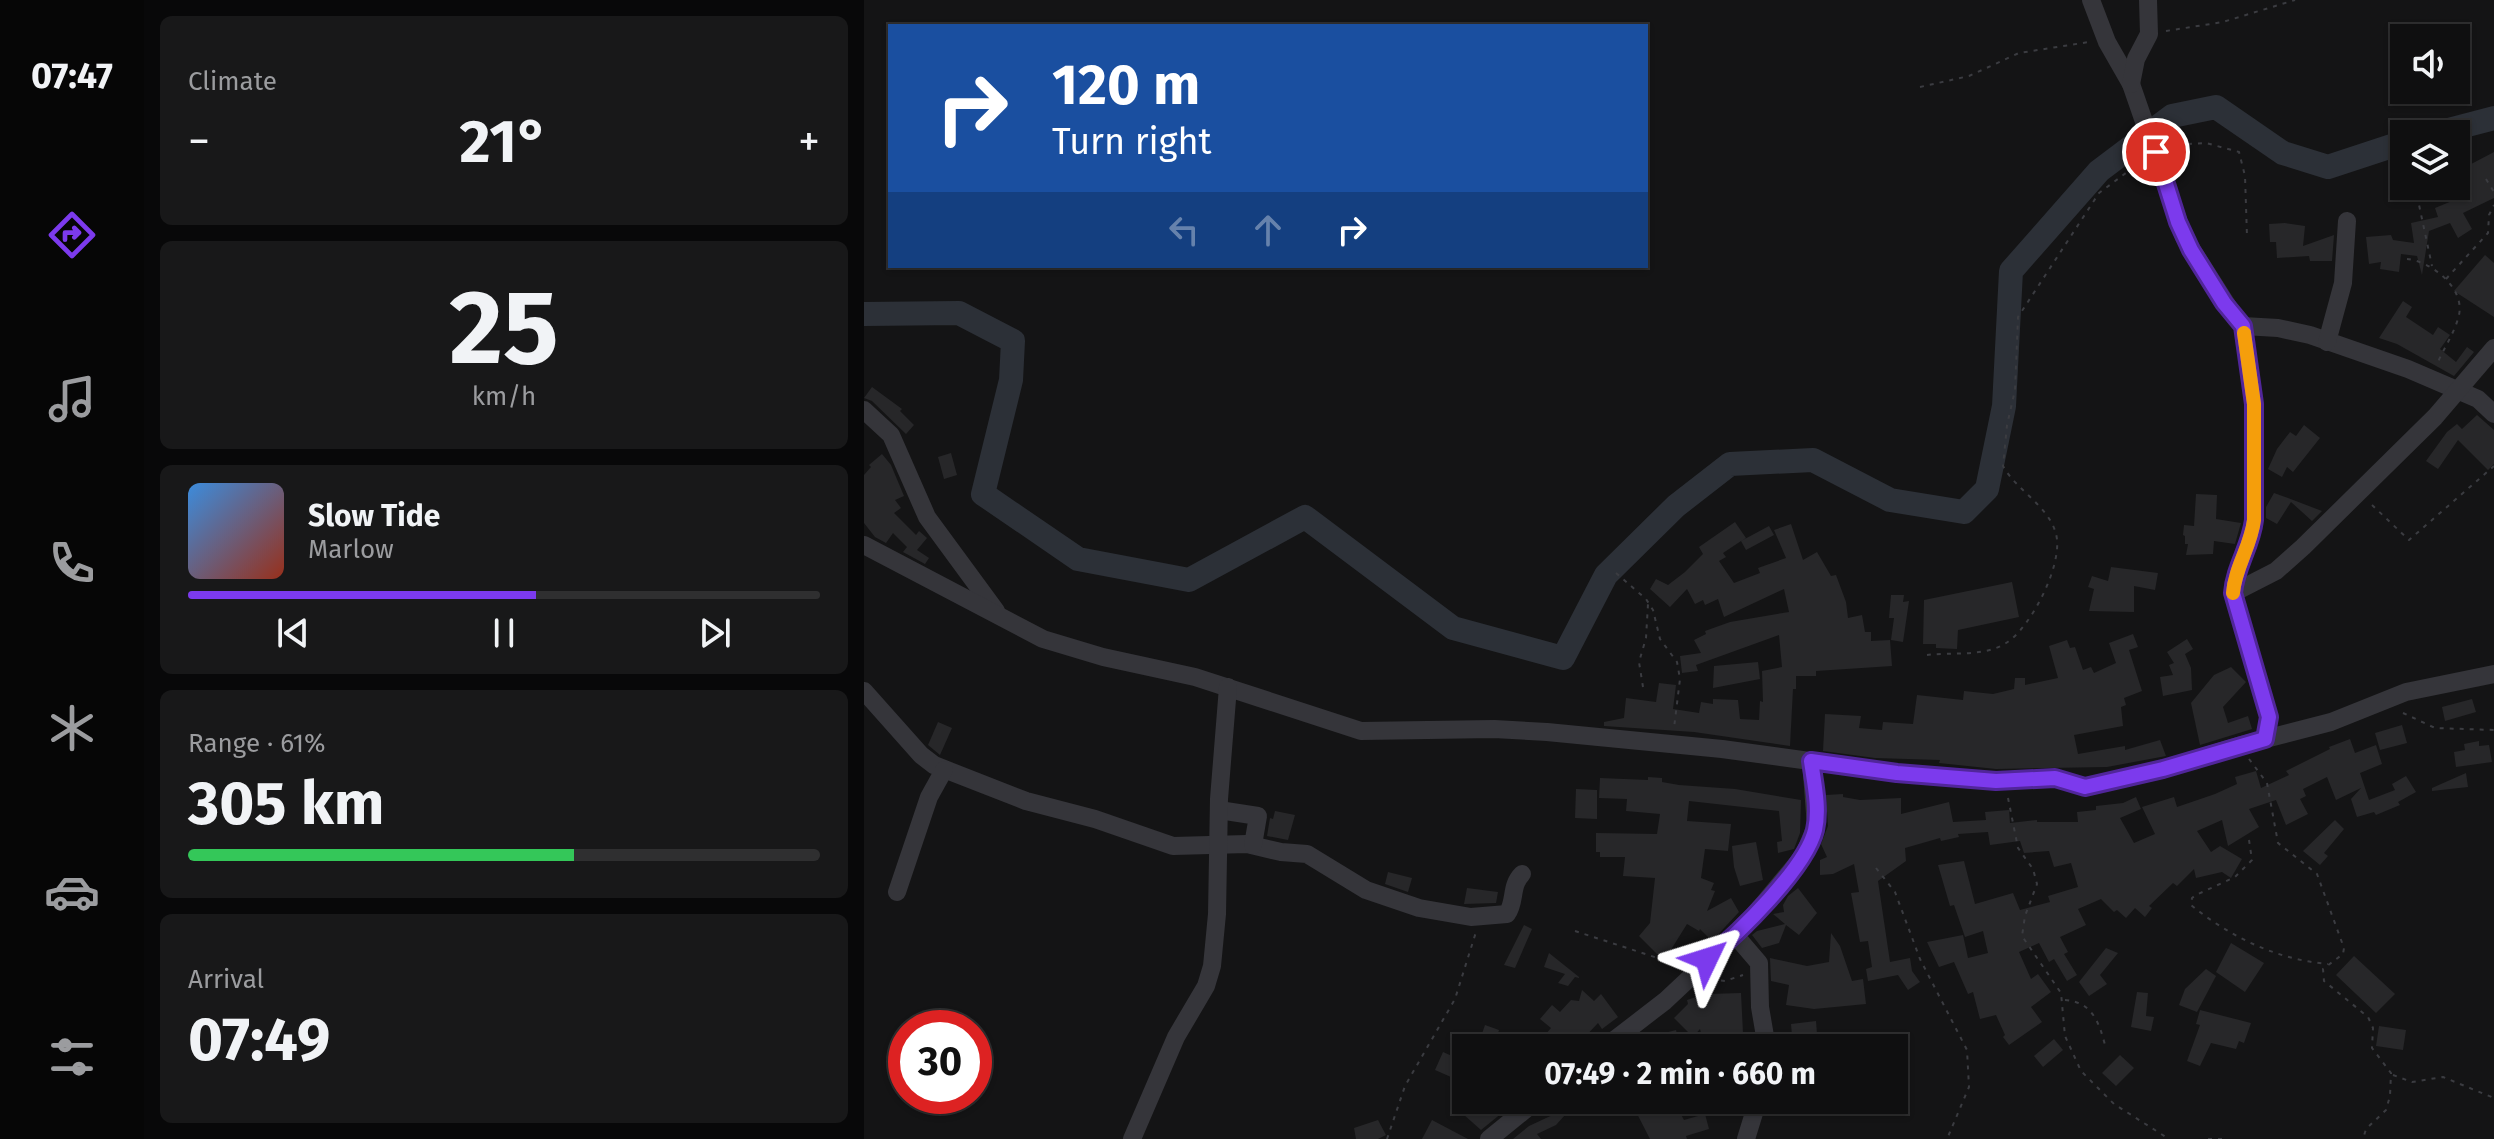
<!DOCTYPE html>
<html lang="en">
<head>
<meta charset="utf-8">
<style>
  :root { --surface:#0f0f10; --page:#181819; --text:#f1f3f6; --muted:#9b9c9f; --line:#2f2f30; --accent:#7c3aed }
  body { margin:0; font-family:"Fira Sans",sans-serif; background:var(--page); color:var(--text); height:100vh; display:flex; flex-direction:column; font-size:30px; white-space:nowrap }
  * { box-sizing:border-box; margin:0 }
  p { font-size:26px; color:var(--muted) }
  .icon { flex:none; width:44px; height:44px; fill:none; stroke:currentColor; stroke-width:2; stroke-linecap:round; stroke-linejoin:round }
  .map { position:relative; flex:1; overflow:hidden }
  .sheet { display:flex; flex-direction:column; gap:16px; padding:16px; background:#080809; width:720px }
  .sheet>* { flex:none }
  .guide { position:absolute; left:24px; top:24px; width:760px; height:244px; border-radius:0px; box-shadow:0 2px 6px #0004,0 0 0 2px var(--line); background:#1a4fa0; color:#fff; overflow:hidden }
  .fabs { position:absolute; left:1526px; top:24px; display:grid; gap:16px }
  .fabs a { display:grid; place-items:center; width:80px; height:80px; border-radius:0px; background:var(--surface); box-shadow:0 2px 6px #0004,0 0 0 2px var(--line); font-size:40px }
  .speed { position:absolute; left:24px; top:1010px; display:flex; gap:16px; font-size:40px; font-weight:700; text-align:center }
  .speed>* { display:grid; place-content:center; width:104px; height:104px; border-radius:50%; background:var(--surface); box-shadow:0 2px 6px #0004,0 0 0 2px var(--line); line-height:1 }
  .speed .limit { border:12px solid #d22; background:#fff; color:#111 }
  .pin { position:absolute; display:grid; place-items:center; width:68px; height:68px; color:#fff; margin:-34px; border:4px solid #fff; border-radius:50%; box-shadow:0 2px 8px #0007 }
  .me { position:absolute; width:88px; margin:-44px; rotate:49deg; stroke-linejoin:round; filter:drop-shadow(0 0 6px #0008) }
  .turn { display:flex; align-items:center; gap:28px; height:168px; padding:0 32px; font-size:36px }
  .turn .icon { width:104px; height:104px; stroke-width:2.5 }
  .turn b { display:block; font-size:56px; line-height:68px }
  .lanes { display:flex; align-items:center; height:76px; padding:0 32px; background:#0003; justify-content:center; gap:40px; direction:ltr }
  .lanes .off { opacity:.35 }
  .big { font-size:60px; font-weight:700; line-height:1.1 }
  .sheet .widget { flex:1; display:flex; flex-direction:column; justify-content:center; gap:12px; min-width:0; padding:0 28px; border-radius:12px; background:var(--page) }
  .sheet .dial { align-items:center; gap:0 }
  .dial b { font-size:104px; line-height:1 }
  .song { display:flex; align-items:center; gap:24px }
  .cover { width:96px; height:96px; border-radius:12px; background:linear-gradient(135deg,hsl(210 70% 55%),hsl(10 70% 35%)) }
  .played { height:8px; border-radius:4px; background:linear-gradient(90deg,var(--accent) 55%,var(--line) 55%) }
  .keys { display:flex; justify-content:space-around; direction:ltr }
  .heat { display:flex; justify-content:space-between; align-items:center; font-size:44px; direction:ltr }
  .charge { height:12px; border-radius:6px; background:linear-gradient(90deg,#34c759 61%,var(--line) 0) }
  .trip { position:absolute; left:588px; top:1034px; width:456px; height:80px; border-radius:0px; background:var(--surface); box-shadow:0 2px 6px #0004,0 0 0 2px var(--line); font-weight:700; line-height:80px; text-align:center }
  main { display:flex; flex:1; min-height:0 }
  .tabs { display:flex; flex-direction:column; width:144px; justify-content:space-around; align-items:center; background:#060606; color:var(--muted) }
  .tabs .icon { width:56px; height:56px }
  .tabs .on { color:var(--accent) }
  .tabs b { font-size:36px; color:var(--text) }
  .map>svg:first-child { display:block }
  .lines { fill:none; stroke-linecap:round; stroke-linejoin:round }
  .river { stroke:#2c3037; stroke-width:24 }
  .building { fill:#272729 }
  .path { stroke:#3b3c41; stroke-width:2; stroke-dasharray:4 6; stroke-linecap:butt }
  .minor { stroke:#35353a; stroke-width:18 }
  .route-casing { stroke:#51269a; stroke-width:20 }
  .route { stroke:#7c3aed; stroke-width:14 }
  .slow { stroke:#f59e0b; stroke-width:14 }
</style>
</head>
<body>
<main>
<nav class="tabs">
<b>07:47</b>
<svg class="icon on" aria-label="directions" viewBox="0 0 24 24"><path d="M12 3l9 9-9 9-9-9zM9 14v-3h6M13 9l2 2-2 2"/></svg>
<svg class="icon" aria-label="music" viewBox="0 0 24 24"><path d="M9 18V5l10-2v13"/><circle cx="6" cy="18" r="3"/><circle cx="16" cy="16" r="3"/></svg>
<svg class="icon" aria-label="phone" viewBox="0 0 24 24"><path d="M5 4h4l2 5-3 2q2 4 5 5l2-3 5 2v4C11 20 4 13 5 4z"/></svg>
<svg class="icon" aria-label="climate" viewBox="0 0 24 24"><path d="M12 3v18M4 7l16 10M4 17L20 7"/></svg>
<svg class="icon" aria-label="car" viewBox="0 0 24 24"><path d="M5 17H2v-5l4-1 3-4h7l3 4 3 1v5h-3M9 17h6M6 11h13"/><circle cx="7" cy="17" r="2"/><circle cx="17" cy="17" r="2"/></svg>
<svg class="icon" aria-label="filters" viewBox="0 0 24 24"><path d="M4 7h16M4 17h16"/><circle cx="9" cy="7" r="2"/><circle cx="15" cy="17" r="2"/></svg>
</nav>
<section class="sheet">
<div class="widget"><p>Climate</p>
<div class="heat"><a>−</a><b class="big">21°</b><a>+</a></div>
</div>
<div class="widget dial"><b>25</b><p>km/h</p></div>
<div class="widget">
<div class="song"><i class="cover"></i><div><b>Slow Tide</b><p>Marlow</p></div></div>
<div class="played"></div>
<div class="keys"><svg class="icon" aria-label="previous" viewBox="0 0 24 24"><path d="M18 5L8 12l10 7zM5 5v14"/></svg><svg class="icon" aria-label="pause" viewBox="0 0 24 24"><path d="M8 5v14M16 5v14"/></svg><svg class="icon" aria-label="next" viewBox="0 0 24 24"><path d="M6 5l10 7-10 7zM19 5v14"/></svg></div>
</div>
<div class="widget"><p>Range · 61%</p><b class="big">305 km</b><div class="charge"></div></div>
<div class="widget"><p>Arrival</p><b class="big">07:49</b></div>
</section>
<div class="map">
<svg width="1630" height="1139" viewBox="0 0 1630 1139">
  <rect width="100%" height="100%" fill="#141415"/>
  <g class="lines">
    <g class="river">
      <path d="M1569,134L1630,118"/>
      <path d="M0,314L95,313L149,341L147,380L119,494L214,559L325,580L441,517L589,628L699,658L742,575L812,506L866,464L949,460L1026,500L1100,512L1123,489L1140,406L1147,271L1235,171L1308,116L1352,107L1419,153L1464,167L1540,142"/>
    </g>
  </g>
  <g class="building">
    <path d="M1630,152V198L1599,213L1608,229L1594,238L1586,223L1565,231L1558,275L1553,256L1537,254L1535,272L1516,269L1517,262L1505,264L1502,237L1527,235L1529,240L1550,243L1547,223L1574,217L1571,208L1588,201L1581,186H1592V172Z"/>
    <path d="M1421,223L1441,226L1439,246L1470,235L1468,261H1446L1445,256L1413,258L1412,242H1406L1405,224Z"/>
    <path d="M1621,255L1630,263V317L1590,291Z"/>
    <path d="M1539,301L1548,307L1542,317L1569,335L1574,327L1586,335L1576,349L1592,362L1603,347L1610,352L1590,376L1533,344L1515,338Z"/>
    <path d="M8,387L38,409L36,411L50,425L42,434L8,401L0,398Z"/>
    <path d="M1613,415L1630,430V464L1624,470L1594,440L1574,469L1562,461L1583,432L1593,424L1598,429Z"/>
    <path d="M1440,425L1456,438L1429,472L1423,467L1418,477L1404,469L1413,449L1426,432L1432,436Z"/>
    <path d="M87,453L93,475L80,479L74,457Z"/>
    <path d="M18,454L27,465L40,496L31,500L37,508L30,513L52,535L55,531L63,538L53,550L65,558L61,564L39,552L43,547L29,533L22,543L11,537L0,523V475L7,467L5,465Z"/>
    <path d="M1410,493L1424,498L1458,511L1448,521L1427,502L1413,524L1402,518V507Z"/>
    <path d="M1332,494L1353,495L1352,519L1377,523L1371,544L1350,541L1349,554L1322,555L1324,544H1321V536L1319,535L1320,525L1330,526Z"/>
    <path d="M871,522L882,538L877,541L905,526L910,535L882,550L877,541L859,553L862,557L855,561L870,583L896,573L894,568L922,558L910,530L927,524L939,560L953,552L967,576L972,575L982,602L984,618L998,615L1001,632H1007V641L1026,640L1028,666L952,671V676H932V689H929L926,746L830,732L740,726V722L760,718L762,698L792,702L795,683L812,685L809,709L835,713L837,702L849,704V699L874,700L876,719L895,720L896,701L899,702L898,671L918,667L915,635L832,665L834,671L818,673L816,656L837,653L830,640L842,634L841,631L866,622L925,612L920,589L860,617L854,599L841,605L839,600L831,604L823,589L806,607L786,589L792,579L804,585L821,572L839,554L835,547Z"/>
    <path d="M1247,567L1294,573L1291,590L1270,586V612L1225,611L1230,589L1224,587L1228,576L1244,581Z"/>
    <path d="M1148,582L1155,617L1094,630L1093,649L1072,648V644H1059L1060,600Z"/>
    <path d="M1027,595H1040L1039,602L1045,601L1039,642L1027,640L1030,618H1025Z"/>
    <path d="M1269,634L1274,647L1265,650L1278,691L1260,698L1262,705L1257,707L1259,726L1210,735L1214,754L1261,746V750L1296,740L1302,756L1243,767L1132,769L1075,763L1076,760L1011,758L959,751L961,714L997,716L995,728L1018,730L1019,722L1049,724L1053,695L1099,700L1100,691L1129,694L1150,689L1151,678H1161V685L1194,678L1185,646L1203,640L1206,648L1211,647L1219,670L1227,667L1230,673L1252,663L1245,643Z"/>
    <path d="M1323,639L1329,649L1321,654L1327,668L1328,690L1299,696L1296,677L1309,675L1305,665L1310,663L1303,652Z"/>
    <path d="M894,662L896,679L849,688L850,666Z"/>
    <path d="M1367,667L1382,682L1359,707L1364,723L1384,716L1388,729L1336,745L1327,703L1350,675Z"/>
    <path d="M1608,699L1612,712L1581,721L1578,707Z"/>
    <path d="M74,722L88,728L76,755L64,745Z"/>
    <path d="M1538,725L1543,743L1516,750L1511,733Z"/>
    <path d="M1486,739L1491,753L1512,745L1518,764L1496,773L1505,800L1531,790L1528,784L1542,776L1552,792L1534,802L1536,805L1512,815L1510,812L1493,817L1487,799L1497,788L1472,800L1463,777L1439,789L1442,796L1436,799L1444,814L1422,825L1412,800L1385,809L1395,827L1364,846L1358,820L1333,831L1347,852L1356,846L1378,859L1367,878L1358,872L1332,878L1330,869L1313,886L1309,883L1285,906L1288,908L1281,917L1271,908L1262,918L1253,910L1250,912L1237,899L1214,909L1222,925L1196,937L1204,952L1200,954L1213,975L1203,981L1190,959L1185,962L1175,943L1155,952L1167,979L1174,974L1187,992L1167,1007L1178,1022L1145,1045L1139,1037L1141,1035L1132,1015L1116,1019L1109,992L1104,994L1090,962L1075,967L1063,942L1099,935L1104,958L1124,953L1119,931L1101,937L1090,905L1086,906L1074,865L1100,861L1111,904L1149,893L1156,910L1186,902L1184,896L1214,887L1207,863L1190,867L1185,851L1160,853L1156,841L1126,845L1124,832L1094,834L1095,837L1077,841L1076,838L1041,848L1042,861L1014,881L1026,962L1046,958L1048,971L1056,982L1044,990L1034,975L1004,981L1002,969L1008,967L1004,941L996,942L987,893L995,892L990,864L969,874L956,875V860L963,857L957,844L964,826L962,795L979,794V797L996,800L1037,798V814L1085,802L1089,822L1122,820L1121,812L1145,810L1146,823L1173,820V822H1214L1213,812L1232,810V806L1259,803L1272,797L1277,809L1256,818L1270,843L1291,834L1278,807L1310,797L1313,807L1351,794L1373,784L1371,777L1392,771L1397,788L1425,775L1422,771L1466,749L1465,747Z"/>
    <path d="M1615,741V746L1625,745L1628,762L1592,767L1590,752L1601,750L1600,744Z"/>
    <path d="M1602,773L1604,787L1568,791V788Z"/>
    <path d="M784,777L798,778V782L815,785L871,789L937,800L936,833L930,849L914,853L913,842L918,841L915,811L825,801L823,821L867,824L864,851L841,849L837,878L850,883L847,890L851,891L843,911L867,898L875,912L848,941L836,929L835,931L823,924L808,948L830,956L822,964L793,954L775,936L786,923L791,878L759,876L761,857H736V852H732V833L793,834L796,814L762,811L763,799L735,798L736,778L784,780Z"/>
    <path d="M712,789L733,790V819L711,818Z"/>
    <path d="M411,811L431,815L424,840L403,836L406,818L409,819Z"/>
    <path d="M1471,820L1480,829L1460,853L1464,856L1456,865L1439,851Z"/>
    <path d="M892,842L899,880L876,886L870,867L868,846Z"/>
    <path d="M524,872L548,878L544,892L521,884Z"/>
    <path d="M603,888L634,892L632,903L600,904Z"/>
    <path d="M934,888L953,913L935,935L922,925L915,943L898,948L888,935L893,931L921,924L909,914L920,912L919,905L924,896Z"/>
    <path d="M660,925L668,929L651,968L640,965Z"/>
    <path d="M967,933L976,946L988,981L999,979L1002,1004L950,1009L922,1005L925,985L907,981L906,958L943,966L965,962Z"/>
    <path d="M1367,943L1400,963L1381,992L1352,972Z"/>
    <path d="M1242,948L1254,953L1236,975L1243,984L1225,996L1215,982Z"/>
    <path d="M685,953L715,977V978L711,977L704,986L694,983L701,974L680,967Z"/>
    <path d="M1490,956L1531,994L1512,1013L1472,975Z"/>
    <path d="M1342,969L1352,976L1333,1012L1315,1005L1321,989Z"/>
    <path d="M851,986L845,994L877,993L879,1033L840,1045L836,1029L829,1037L810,1018L824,1004L823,1000L832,997L831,992Z"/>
    <path d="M718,990L730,1001L737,994L754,1017L738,1029L734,1023L715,1043L704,1032L690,1048H670L687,1028L676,1019L688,1005L696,1012L707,1000L715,1001Z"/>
    <path d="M1273,992L1284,993L1282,1016L1290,1017L1287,1031L1267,1027Z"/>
    <path d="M1336,1010L1387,1023L1380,1043L1375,1041L1372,1049L1347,1043L1336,1066L1323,1061L1336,1025L1332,1024Z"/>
    <path d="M952,1021L953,1034L928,1036L927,1024Z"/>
    <path d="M621,1025L635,1030L629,1048H613Z"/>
    <path d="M1515,1026L1542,1030L1539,1050L1512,1046Z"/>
    <path d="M812,1030L816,1048H796L793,1035Z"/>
    <path d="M1190,1039L1199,1050L1179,1067L1170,1056Z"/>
    <path d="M579,1052L602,1062V1075L591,1070L587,1077L571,1070Z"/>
    <path d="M1256,1055L1270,1068L1252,1086L1238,1073Z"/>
    <path d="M612,1100H636L644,1108L617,1130L599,1114Z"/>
    <path d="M766,1100H809L820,1120L841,1114L845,1129L822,1136L823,1139H786Z"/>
    <path d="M710,1105L692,1125L673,1134L677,1139H649L665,1126Z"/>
    <path d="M514,1120L522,1135L514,1139H492L490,1128Z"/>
    <path d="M568,1120L604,1139H558Z"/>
  </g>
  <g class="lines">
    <g class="path">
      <path d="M1302,31L1359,22L1431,0"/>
      <path d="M1056,87L1105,76L1155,53L1225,42"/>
      <path d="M1304,145L1342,143L1375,152L1381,176L1383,236"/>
      <path d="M1622,179L1630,192"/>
      <path d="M1551,186L1568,266"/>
      <path d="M1543,259C1566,261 1601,287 1595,315C1591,332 1581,346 1574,362"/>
      <path d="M1582,279L1624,233L1625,215L1630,205"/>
      <path d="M1508,505L1545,540L1630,466"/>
      <path d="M752,573L782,599L789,610L796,639L813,662L816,679L810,728"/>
      <path d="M1063,655C1088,652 1121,657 1142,643C1167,628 1200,563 1192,534C1185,506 1152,490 1139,466L1143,425L1151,390L1154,317L1235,193L1278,161"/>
      <path d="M779,687L775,662L782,638L784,604"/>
      <path d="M1539,713L1571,728L1630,730"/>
      <path d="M1385,759L1403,783L1414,843L1453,874L1480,948L1479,954L1459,969L1460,981L1504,1017L1509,1028L1508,1048L1527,1073L1526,1096L1522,1110L1502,1129L1499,1139"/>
      <path d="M1144,798L1154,848L1169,869L1173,884L1161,916L1158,936L1197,993L1201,1036L1217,1071L1250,1104L1305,1139"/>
      <path d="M1385,840L1388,860L1371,877L1332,895L1328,898L1327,905C1366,937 1414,960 1464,964"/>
      <path d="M1012,868L1031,892L1056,959L1103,1050L1105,1087L1083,1139"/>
      <path d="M711,931L815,965"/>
      <path d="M847,979L861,981L879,975"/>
      <path d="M1201,1000C1228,1002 1235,1022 1241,1045"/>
      <path d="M1529,1075L1548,1082L1579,1077L1630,1098"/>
      <path d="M523,1139L541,1086L591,999L612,932"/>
      <path d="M1344,1139H1360"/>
    </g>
    <g class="minor">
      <path d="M1227,0L1243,42L1267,84L1320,237L1372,319L1379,326L1414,328L1446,335L1544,369L1614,399L1630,414"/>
      <path d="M1267,84L1272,59L1285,34L1284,0"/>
      <path d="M1379,326L1390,404V520C1387,546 1371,567 1369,593L1405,717L1401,739"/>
      <path d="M1463,342L1479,283L1483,221"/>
      <path d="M0,410L27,435L63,517L132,611"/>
      <path d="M0,545L179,639L239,657L331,677L497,731L630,729L683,732L858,749L1033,773L1132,781L1191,778L1221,787L1299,769L1374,746L1467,722L1542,692L1630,674"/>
      <path d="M1369,593L1412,571L1439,547L1571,417L1630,348"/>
      <path d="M0,691L57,755L70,765L162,801L231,819L309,846L383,844L417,852L443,854L502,890L555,908L607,917L643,914C652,901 646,886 658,874"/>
      <path d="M355,810L394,816L389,845"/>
      <path d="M33,892L65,797L80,770"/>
      <path d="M871,935L895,963L896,1007L903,1048"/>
      <path d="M740,1048L801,1001L881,926L940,855L952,826L947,761"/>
      <path d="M268,1139L312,1037L342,986L348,966L353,914L355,799L364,687"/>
      <path d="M625,1139L673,1100"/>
      <path d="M882,1139L894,1100"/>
    </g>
  </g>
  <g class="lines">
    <g class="route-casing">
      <path id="route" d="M843,959C874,934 942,868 951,830C956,808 950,783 947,761L1033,773L1132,781L1191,778L1221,787L1299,769L1401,739L1405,717L1369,593C1371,567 1387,546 1390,520V404L1379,326L1360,303L1327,250L1314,222L1292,152"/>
    </g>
    <use href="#route" class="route"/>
    <path class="slow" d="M1369,593C1371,567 1387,546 1390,520V404L1380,333"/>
  </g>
</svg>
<div class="fabs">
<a><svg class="icon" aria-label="sound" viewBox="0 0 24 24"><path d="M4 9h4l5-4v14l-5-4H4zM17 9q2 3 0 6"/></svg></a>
<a><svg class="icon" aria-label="layers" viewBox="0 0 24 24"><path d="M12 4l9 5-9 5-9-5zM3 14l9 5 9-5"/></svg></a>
</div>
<div class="speed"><div class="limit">30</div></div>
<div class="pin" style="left:1292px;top:152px;background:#d93025"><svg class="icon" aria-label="arrive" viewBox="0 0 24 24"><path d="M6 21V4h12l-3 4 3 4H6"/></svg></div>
<svg class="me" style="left:843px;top:959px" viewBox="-20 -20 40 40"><path d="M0-17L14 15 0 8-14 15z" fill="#7c3aed" stroke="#fff" stroke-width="4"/></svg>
<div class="trip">07:49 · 2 min · 660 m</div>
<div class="guide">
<div class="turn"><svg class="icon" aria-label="right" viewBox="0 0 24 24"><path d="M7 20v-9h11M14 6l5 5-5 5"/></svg><div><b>120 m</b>Turn right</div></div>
<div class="lanes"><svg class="icon off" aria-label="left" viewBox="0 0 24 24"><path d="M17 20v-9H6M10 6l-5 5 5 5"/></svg><svg class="icon off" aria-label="ahead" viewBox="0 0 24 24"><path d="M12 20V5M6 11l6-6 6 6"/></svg><svg class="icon" aria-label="right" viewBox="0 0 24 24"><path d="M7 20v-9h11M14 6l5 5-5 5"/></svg></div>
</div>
</div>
</main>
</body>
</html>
